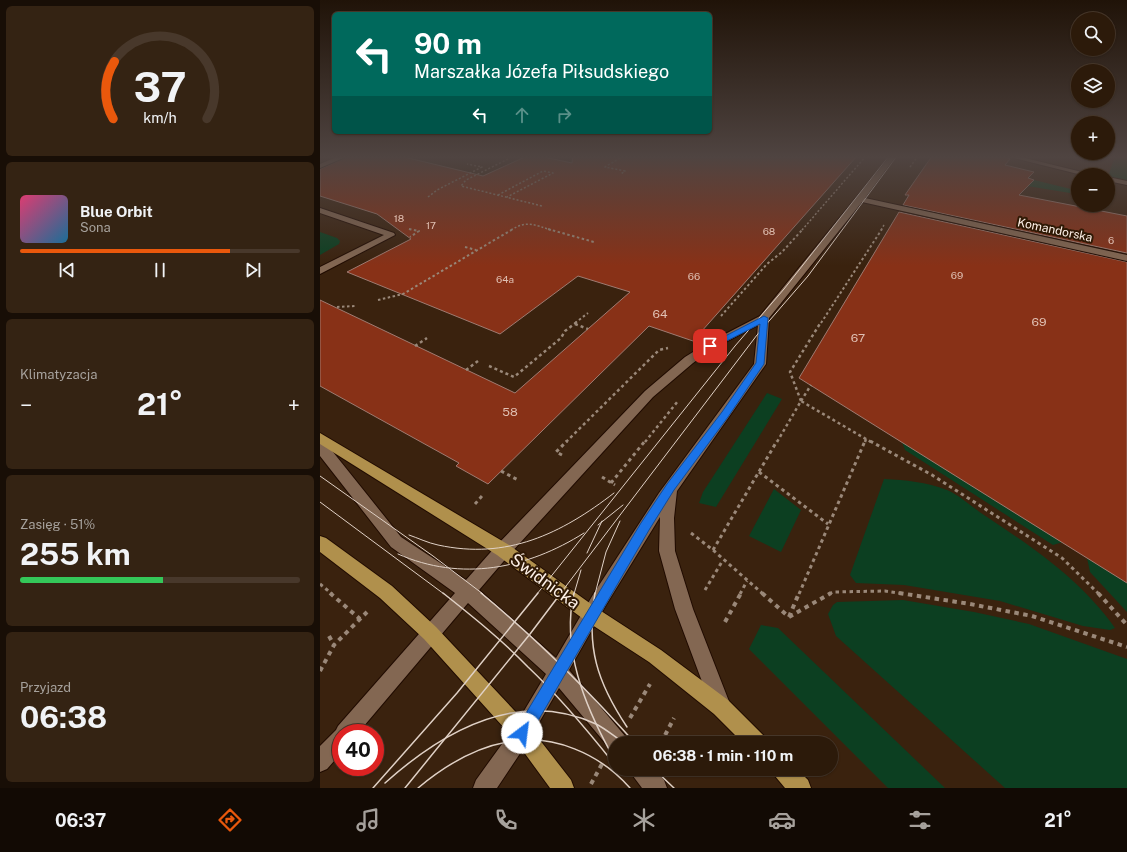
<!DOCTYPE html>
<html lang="pl">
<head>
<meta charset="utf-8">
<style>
  :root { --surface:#2c1a0a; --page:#342313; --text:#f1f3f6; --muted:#a6a19c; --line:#48382b; --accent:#ea580c }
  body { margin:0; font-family:"Public Sans",sans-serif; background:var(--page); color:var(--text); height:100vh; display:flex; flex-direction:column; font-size:15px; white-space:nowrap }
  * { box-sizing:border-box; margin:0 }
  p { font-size:13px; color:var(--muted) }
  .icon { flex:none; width:22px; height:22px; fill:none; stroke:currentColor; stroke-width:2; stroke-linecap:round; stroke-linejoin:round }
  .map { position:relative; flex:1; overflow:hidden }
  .sheet { display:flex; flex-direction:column; gap:6px; padding:6px; background:#180e06; width:320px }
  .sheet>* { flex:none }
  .banner { position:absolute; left:12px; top:12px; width:380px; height:122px; border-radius:6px; box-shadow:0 1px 3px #0004,0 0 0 1px var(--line); background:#00695c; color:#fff; overflow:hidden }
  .fabs { position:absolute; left:751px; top:12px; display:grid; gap:8px }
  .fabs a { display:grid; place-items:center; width:44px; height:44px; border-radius:50%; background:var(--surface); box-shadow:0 1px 3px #0004,0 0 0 1px var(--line); font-size:20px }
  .speed { position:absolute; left:12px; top:724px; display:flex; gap:8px; font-size:20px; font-weight:700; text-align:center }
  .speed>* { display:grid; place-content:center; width:52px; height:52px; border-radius:50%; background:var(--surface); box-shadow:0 1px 3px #0004,0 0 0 1px var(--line); line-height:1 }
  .speed .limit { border:6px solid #d22; background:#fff; color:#111 }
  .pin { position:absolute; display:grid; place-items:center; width:34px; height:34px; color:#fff; margin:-17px; border-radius:8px; box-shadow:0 2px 6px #0006 }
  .me { position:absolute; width:44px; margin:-22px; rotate:30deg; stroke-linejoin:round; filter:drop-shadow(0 0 3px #0008) }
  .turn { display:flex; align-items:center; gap:14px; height:84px; padding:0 16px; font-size:18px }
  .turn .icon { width:52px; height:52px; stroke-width:2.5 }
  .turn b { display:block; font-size:28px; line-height:34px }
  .lanes { display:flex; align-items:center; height:38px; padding:0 16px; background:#0003; justify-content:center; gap:20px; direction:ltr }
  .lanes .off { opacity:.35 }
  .big { font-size:30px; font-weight:700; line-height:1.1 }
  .sheet .tile { flex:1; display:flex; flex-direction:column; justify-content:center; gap:6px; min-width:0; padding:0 14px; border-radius:6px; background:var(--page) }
  .sheet .dial { align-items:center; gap:0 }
  .dial svg { height:104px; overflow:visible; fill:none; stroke:var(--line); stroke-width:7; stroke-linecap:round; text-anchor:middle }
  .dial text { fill:var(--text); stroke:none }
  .song { display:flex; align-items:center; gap:12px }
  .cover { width:48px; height:48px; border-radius:6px; background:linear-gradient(135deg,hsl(340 70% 55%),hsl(200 70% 35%)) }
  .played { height:4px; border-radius:2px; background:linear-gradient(90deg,var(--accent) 75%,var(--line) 75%) }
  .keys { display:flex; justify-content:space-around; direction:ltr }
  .heat { display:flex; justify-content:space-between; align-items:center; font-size:22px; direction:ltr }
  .charge { height:6px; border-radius:3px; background:linear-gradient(90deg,#34c759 51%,var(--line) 0) }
  .trip { position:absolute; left:288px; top:736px; width:230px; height:40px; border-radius:20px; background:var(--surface); box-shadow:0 1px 3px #0004,0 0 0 1px var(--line); font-weight:700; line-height:40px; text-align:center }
  .dock { display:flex; height:64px; justify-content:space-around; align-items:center; background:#120a04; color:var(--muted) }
  .dock .icon { width:28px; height:28px }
  .dock .active { color:var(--accent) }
  .dock b { font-size:18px; color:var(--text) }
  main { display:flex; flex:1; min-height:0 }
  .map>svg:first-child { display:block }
  .green { fill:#0c3f21 }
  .building { fill:#883117; stroke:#9f7b71 }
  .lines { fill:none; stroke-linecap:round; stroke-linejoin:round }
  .minor-casing { stroke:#200b00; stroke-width:2 }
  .major-casing { stroke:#200b00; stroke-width:2 }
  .path-far4 { stroke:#9a8879; stroke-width:1.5; stroke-dasharray:2 2; stroke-linecap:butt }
  .path-far3 { stroke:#9a8879; stroke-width:2; stroke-dasharray:2.5 2.5; stroke-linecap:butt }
  .path-far2 { stroke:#9a8879; stroke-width:2.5; stroke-dasharray:3 3; stroke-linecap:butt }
  .path-far1 { stroke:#9a8879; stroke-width:3; stroke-dasharray:3.5 3.5; stroke-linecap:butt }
  .path { stroke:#9a8879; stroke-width:4; stroke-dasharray:4.5 4.5; stroke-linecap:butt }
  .minor { fill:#836752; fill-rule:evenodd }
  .major { fill:#b0904c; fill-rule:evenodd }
  .tram-far1 { stroke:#e0d1c6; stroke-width:1 }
  .tram { stroke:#e0d1c6; stroke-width:1.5 }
  .route { fill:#1a73e8; stroke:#114b97 }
  .labels { text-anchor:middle; stroke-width:4; stroke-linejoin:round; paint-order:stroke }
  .far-number-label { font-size:10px; fill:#e0c0b3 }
  .far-street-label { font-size:12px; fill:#fdf0e7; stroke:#2f1905 }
  .number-label { font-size:12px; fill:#e0c0b3 }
  .near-street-label { font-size:17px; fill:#fdf0e7; stroke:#2f1905 }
</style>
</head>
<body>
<main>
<section class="sheet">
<div class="tile dial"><svg viewBox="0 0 100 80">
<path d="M14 69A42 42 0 1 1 86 69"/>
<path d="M14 69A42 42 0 0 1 15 25" stroke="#ea580c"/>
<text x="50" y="56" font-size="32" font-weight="700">37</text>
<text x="50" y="72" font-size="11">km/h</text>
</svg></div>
<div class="tile">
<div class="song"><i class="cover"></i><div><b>Blue Orbit</b><p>Sona</p></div></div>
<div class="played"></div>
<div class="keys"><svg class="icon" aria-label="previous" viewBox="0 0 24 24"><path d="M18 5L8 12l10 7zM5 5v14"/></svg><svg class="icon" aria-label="pause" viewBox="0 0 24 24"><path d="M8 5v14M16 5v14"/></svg><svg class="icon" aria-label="next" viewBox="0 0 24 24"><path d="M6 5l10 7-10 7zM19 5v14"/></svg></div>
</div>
<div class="tile"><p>Klimatyzacja</p>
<div class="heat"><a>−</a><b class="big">21°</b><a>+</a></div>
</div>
<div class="tile"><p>Zasięg · 51%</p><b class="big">255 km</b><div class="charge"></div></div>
<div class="tile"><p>Przyjazd</p><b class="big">06:38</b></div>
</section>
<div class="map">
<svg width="807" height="788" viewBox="0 0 807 788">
  <rect width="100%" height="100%" fill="#3a220e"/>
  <g class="green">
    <path d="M795,156H807V181L788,177Z"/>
    <path d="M714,180L755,190L750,193L707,186Z"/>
    <path d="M0,232L17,238L20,241L19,244L0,255Z"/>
    <path d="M447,393L462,399L396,507L379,503L383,492Z"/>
    <path d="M582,442L743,542L733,545L585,450Z"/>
    <path d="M564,479C586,480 606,482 627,490C641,496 654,509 667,517C715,549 761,580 795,628L790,630L763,626L680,601L584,585L536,583L530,575Z"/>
    <path d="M454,489L481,510L461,552L429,536Z"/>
    <path d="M767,558L807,583V612L770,572Z"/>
    <path d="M583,600L654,612L709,624L807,659V788H685L516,636L508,614L513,605L517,602Z"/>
    <path d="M441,625L458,628L625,788H568L429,649Z"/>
  </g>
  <g class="building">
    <path d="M29,156H80L163,176L207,156H219L252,163L253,156H537L373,341L329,326L168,484L136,466L139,463L0,386V300L195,393L310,292L258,276L180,334L27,272L91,239L57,214L0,196V169Z"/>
    <path d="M612,156H685L690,159L685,165L714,172L708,178L714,180L699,195L807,216V253L583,205L589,195H585Z"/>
    <path d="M579,212L807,262V583L479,378Z"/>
  </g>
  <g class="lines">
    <g class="minor-casing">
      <g id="minor">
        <path d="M19,156H28L0,168V164Z"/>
        <path d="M570,156H576L545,198L807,255V261L542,202L449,318L446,364L357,491L354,518L355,551L373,609L410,704L407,711L400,714L393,711L355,609L339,551L340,517L286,605L249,670L305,736L308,743H295V752L291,750L239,688L209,740L177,788H153L156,780L195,726L226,674L148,603L38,733H21V753L7,769L0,772V746L16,730L18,726L135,593L71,547L0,456V441L5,442L81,537L146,580L177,545L325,391L365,357L386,344L440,316ZM438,325L434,364L339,493L274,593L236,658L159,590L189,555L333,397L373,363L394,348Z"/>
        <path d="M686,156H697L774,175H762Z"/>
        <path d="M788,177L807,181V185L788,181Z"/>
        <path d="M0,208L74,233L75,235L0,274V267L64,235L0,213Z"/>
        <path d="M310,769H334L344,780L347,788H322L313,776Z"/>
      </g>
    </g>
    <g class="major-casing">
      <g id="major">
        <path d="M0,433L189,545L278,609L341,650L408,700L444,736L447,743H423L394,714L329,662L266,621L177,555L0,444Z"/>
        <path d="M0,536L6,538L72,586L116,627L209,726L251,780L254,788H230L195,740L104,639L60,598L0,552Z"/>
        <path d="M452,769H477L488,780L491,788H465L455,776Z"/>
      </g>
    </g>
    <g class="path-far4">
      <path d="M300,158L285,167L305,171L301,174"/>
      <path d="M188,159L146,180L141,186L222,206"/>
      <path d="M590,167L598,156"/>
      <path d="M178,195L223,171L233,173L187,197"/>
      <path d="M108,197L117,190L162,167L147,164"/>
      <path d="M89,229L92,230"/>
      <path d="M191,230C207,220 215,225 231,230"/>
      <path d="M482,230L546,156"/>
      <path d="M561,230L564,225"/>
    </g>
    <g class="path-far3">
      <path d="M89,229L99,231L90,237"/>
      <path d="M228,229L274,242"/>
      <path d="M145,247L156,250"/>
      <path d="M58,300L83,294L193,229"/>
      <path d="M17,307L35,306"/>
      <path d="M401,316L447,264L462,252L483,229"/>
      <path d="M255,323L268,313"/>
      <path d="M501,323L562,229"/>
    </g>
    <g class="path-far2">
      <path d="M255,324L268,329"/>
      <path d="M95,346L107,338"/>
      <path d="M169,366L194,377L241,338L245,331L257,322"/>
      <path d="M146,370L158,361"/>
      <path d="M481,401L470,372L501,322"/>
      <path d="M481,401L491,385"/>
      <path d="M246,442L339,350L348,348"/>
      <path d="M325,442L358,401"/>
      <path d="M457,442L481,401L551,442"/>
      <path d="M545,442L546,439"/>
    </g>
    <g class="path-far1">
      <path d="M550,441L612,475L742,558L779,594"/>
      <path d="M242,455L236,452L247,441"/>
      <path d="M181,471L198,480"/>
      <path d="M439,472L508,524"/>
      <path d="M282,477L295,485"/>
      <path d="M291,483L325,441"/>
      <path d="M155,504L162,496"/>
      <path d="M371,533L393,550L443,594"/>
      <path d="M393,550L457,441"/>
      <path d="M0,584L12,594"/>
      <path d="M385,590L403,560"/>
      <path d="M420,594L427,581"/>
      <path d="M479,594L545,441"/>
      <path d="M509,594L513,592L565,591L585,594"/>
    </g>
    <g class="path">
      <path d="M10,593L40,619"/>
      <path d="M442,593L469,617"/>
      <path d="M579,593L650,604L712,616L807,647"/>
      <path d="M778,593L807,625"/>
      <path d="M469,617L511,593"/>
      <path d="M469,617L479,593"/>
      <path d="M405,622L421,593"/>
      <path d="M9,636L14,645"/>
      <path d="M0,671L14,645L47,612"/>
      <path d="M310,718L330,684"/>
      <path d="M341,743L354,718"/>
      <path d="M271,784L282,764"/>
    </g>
    <use href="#minor" class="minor"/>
    <use href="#major" class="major"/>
    <g class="tram-far1">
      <path d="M0,476L113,556L163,594"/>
      <path d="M0,502L124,594"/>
      <path d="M278,525L303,505"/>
      <path d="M89,535C98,538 108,543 118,545C187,560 241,534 294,493"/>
      <path d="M267,553L282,521"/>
      <path d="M78,554C141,582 207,569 264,533"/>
      <path d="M217,594L415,346L464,289L569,156"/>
      <path d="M240,594L437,335L488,276L577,156"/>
      <path d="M254,594L261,570"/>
      <path d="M275,594L286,552L300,521"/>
    </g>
    <g class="tram">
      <path d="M123,593C152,616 182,640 208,667C240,697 268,731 295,765"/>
      <path d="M161,593C217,639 267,689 315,743"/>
      <path d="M254,593C241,648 265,706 291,753"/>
      <path d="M275,593C266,647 277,682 307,727"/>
      <path d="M334,769L354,788"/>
      <path d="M65,783C123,731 198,688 276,724C286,729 295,737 304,743"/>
      <path d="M53,788L137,693L218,593"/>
      <path d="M85,788L210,634L241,593"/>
      <path d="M98,788C123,767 154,748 187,742C233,733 280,754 310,788"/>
    </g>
  </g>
  <linearGradient id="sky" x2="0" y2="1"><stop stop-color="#201308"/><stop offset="0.59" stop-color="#4f4441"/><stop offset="1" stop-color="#4f4441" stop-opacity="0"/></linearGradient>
  <rect width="807" height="266" fill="url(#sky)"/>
  <path class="route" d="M444,316L448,318L444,364L408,417L354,490L329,530L208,738L202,741L197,738L195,733L197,728L321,523L347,484L402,412L436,363L440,324L393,348H387L386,346Z"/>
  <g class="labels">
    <g class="far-number-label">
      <text x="79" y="222">18</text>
      <text x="111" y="229">17</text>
      <text x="449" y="235">68</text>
      <text x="791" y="244">6</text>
      <text x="637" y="279">69</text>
      <text x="374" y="280">66</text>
      <text x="185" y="283">64a</text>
    </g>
    <g class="far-street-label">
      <text transform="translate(735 230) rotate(12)" y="4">Komandorska</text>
    </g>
    <g class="number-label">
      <text x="340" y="318">64</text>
      <text x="719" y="326">69</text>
      <text x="538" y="342">67</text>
      <text x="190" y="416">58</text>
    </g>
    <g class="near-street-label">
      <text transform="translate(225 581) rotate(36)" y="6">Świdnicka</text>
    </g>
  </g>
</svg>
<div class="fabs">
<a><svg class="icon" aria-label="search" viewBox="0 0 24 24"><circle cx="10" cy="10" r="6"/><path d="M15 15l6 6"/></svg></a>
<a><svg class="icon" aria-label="layers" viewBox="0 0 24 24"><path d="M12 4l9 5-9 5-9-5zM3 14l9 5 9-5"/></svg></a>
<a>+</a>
<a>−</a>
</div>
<div class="speed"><div class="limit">40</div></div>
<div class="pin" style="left:390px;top:346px;background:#d93025"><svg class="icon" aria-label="arrive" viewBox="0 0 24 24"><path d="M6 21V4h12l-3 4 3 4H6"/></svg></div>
<svg class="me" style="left:202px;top:733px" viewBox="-20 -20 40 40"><circle r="19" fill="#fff"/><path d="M0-13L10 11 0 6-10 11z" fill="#1a73e8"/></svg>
<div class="trip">06:38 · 1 min · 110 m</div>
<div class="banner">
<div class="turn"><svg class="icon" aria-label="left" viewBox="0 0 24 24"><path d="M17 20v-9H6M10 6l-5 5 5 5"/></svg><div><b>90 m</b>Marszałka Józefa Piłsudskiego</div></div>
<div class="lanes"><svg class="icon" aria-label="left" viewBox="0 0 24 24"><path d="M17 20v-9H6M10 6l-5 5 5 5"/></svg><svg class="icon off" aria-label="ahead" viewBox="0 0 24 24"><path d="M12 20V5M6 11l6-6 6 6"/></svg><svg class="icon off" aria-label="right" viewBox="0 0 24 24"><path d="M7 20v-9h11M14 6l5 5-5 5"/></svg></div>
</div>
</div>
</main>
<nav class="dock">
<b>06:37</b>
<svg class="icon active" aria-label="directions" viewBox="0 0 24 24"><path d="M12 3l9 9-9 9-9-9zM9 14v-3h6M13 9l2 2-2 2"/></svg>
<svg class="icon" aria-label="music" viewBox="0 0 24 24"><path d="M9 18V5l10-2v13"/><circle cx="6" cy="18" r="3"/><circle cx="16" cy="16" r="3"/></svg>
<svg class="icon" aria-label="phone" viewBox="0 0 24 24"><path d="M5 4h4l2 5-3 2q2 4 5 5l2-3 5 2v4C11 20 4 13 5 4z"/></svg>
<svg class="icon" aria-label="climate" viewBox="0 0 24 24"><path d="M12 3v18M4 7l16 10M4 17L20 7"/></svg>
<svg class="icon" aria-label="car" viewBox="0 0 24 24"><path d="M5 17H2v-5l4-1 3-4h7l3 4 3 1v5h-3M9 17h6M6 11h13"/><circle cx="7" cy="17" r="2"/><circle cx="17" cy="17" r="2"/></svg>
<svg class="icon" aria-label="filters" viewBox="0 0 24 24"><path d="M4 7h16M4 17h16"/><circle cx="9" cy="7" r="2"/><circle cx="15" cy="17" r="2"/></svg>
<b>21°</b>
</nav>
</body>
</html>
